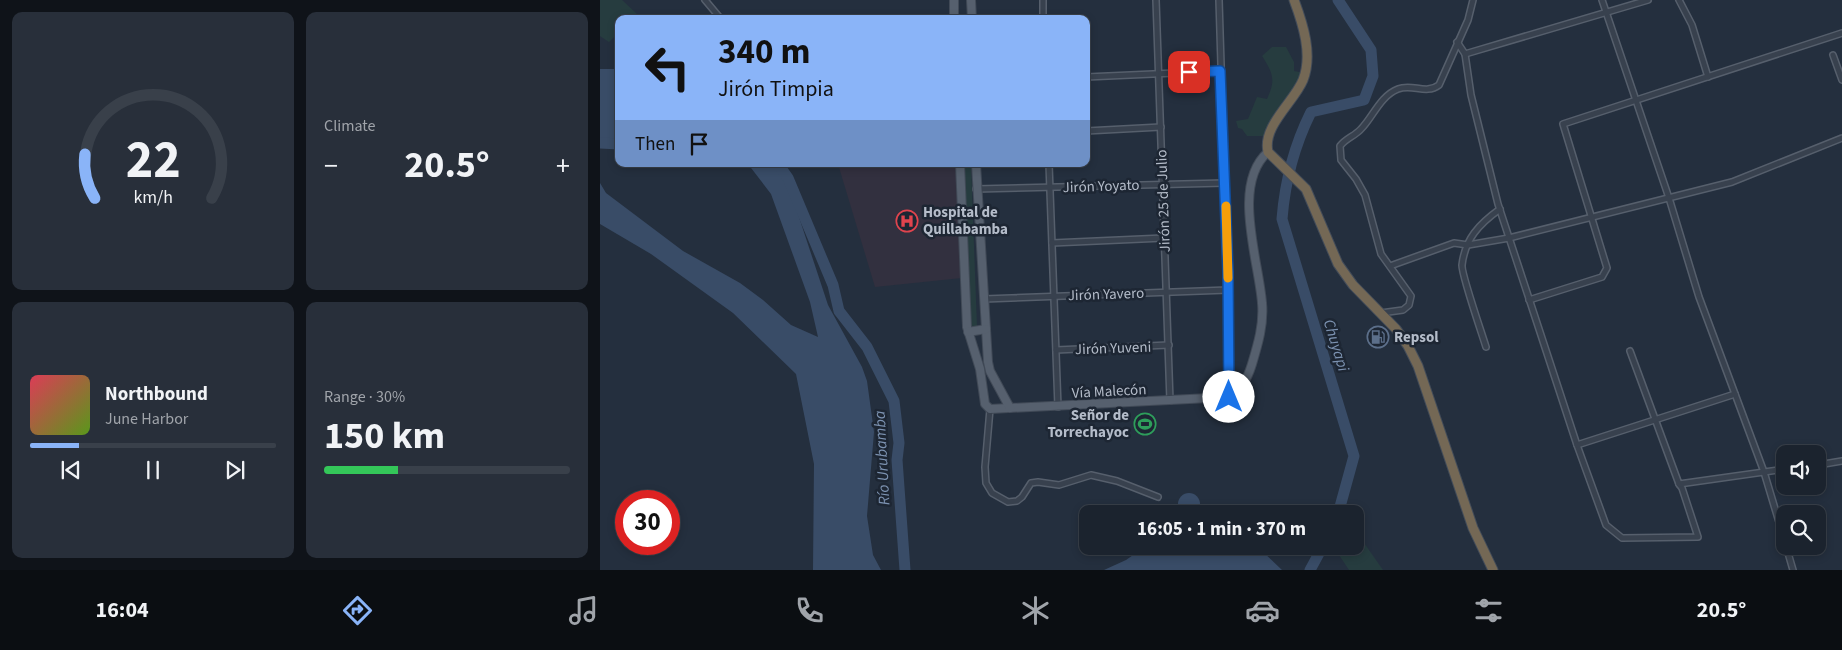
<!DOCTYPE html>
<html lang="en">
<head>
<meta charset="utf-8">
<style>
  :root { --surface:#1b232e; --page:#282f3a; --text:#f1f3f6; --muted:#a0a4aa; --line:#39404a; --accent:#8ab4f8 }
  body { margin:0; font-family:"Source Sans 3",sans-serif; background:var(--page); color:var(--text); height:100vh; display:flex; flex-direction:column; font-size:19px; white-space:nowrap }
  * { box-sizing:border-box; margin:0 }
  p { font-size:16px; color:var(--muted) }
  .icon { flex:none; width:28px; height:28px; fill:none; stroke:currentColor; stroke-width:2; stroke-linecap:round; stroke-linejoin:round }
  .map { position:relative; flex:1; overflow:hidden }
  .panel { display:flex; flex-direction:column; gap:12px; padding:12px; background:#0f1319; width:600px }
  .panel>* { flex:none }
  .hud { position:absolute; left:15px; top:15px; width:475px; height:152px; border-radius:10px; box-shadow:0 2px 8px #0003,0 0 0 1px var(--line); background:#8ab4f8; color:#111; overflow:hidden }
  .tools { position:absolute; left:1176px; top:445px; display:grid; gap:10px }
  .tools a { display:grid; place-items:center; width:50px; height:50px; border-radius:10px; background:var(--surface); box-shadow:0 2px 8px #0003,0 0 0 1px var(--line); font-size:25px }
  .speed { position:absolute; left:15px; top:490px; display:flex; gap:10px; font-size:25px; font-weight:700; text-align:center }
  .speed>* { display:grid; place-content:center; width:65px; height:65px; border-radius:50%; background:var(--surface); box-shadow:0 2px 8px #0003,0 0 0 1px var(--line); line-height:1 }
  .speed .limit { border:8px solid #d22; background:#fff; color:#111 }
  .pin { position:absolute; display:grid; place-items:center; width:42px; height:42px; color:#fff; margin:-21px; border-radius:10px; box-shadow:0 2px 8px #0006 }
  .me { position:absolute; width:55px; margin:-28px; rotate:0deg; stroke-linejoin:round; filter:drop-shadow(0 0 4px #0008) }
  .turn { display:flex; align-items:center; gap:18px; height:105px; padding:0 20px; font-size:22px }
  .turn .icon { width:65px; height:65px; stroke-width:2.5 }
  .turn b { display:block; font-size:35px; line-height:42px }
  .then { display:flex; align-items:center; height:48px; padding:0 20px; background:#0003; gap:10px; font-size:19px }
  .big { font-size:38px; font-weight:700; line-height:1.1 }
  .panel .tile { flex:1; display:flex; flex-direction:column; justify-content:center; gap:8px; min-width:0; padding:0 18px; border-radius:10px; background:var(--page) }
  .panel .dial { align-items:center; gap:0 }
  .dial svg { height:130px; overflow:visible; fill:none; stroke:var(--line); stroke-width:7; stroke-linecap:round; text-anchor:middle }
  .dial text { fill:var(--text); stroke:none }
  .song { display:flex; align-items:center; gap:15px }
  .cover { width:60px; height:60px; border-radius:8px; background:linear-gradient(135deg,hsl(350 70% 55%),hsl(90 70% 35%)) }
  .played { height:5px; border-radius:2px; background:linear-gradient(90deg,var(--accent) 20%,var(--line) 20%) }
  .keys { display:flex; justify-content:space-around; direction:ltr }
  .heat { display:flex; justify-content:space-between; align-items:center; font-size:28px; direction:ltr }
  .charge { height:8px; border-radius:4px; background:linear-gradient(90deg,#34c759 30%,var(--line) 0) }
  .panel .tiles { flex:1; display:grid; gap:12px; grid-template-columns:repeat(2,1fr) }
  .trip { position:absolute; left:479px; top:505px; width:285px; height:50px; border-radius:10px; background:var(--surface); box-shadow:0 2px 8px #0003,0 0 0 1px var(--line); font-weight:700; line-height:50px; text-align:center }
  .tabs { display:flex; height:80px; justify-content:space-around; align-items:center; background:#0b0e12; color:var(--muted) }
  .tabs .icon { width:35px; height:35px }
  .tabs .on { color:var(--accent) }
  .tabs b { font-size:22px; color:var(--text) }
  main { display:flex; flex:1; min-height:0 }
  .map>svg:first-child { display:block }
  .medical { fill:#32303f }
  .green { fill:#263c3f }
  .water { fill:#394c67 }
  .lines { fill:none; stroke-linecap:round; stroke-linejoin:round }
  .river { stroke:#394c67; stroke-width:11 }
  .street-casing { stroke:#565f6c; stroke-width:8 }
  .primary-casing { stroke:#414a57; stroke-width:10 }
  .highway-casing { stroke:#434c59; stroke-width:11 }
  .street { stroke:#38414e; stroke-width:5 }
  .primary { stroke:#56606e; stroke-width:8 }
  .highway { stroke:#746855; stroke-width:9 }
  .route-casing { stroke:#114b97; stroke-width:12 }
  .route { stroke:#1a73e8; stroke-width:9 }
  .slow { stroke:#f59e0b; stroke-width:9 }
  .labels { text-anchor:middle; stroke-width:5; stroke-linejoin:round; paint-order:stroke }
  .street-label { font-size:15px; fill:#b4bcc9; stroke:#1d2633 }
  .poi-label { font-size:15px; font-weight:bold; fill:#b4bcc9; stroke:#1d2633; text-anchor:start }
  .water-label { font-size:16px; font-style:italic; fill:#7c92b1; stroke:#1d2633 }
</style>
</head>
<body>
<main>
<section class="panel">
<div class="tiles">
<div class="tile dial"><svg viewBox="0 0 100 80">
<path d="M14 69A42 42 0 1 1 86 69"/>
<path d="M14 69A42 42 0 0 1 8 42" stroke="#8ab4f8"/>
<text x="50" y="56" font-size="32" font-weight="700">22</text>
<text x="50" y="72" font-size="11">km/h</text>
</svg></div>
<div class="tile"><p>Climate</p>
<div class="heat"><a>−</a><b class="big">20.5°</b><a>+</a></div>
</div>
<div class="tile">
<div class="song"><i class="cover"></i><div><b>Northbound</b><p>June Harbor</p></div></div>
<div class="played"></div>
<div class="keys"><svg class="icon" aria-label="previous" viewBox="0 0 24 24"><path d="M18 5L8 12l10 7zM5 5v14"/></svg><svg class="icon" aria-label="pause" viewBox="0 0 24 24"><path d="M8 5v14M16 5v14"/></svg><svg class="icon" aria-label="next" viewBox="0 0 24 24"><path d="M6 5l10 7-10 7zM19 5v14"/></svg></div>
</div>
<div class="tile"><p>Range · 30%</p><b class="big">150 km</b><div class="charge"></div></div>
</div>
</section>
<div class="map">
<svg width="1242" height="570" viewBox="0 0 1242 570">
  <rect width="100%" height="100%" fill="#242f3e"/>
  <path class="medical" d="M238,164H356L362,278L275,287Z"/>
  <g class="green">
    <path d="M0,0H22L37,14L33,19H19V32L9,42L0,36Z"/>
    <path d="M672,47H686L694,62V71L704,73L697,81L694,91L668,139L662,136H647L642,129L638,128L636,121L648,119L657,97L667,99C676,80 673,73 662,56Z"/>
    <path d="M361,164H371L377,327L367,329Z"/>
    <path d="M762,540L783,570H749L739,555Z"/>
  </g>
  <g class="water">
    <path d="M0,69H19V138L0,141Z"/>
    <path d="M148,164H178L195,205L228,305L262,367L267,381L274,432L267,516L273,555L281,570H213L214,464L196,374L133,313L51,254L0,224V183L6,193L83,251L140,283L163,300L191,325L218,337L210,302L171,194Z"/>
    <path d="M538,415L554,416V423L545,433L539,431Z"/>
    <circle cx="589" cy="504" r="11"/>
    <path d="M546,546H657L682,570H504L526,560Z"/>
  </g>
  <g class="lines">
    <g class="river">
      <path d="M0,143L19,144"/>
      <path d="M178,164L188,178L233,285L239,311L267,347L294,401L299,443L297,460L305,570"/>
      <path d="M738,514L754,456L682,219C685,181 694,146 711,112L764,100L773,76L771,50L738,0"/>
      <path d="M710,570L723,546"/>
    </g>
    <g class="street-casing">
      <g id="street">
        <path d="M105,0L121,19"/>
        <path d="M443,0V19"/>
        <path d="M556,0L570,401"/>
        <path d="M619,0L628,290L629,397"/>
        <path d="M1002,0L1069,198L1099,297L1164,472L1185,542"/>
        <path d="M1079,0L1092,25L1108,77"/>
        <path d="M857,42L865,54L871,95L898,204L977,445L1006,525L1022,538L1098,537L1082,488L1079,484"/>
        <path d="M865,54L1048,0"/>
        <path d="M1233,55L1242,80"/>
        <path d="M486,77L620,71"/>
        <path d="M486,131L561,127"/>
        <path d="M449,164L458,407"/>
        <path d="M376,189L625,183"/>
        <path d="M452,243L564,238"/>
        <path d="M790,266L854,243L868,245L909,238L1132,182L1242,138"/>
        <path d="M384,299L628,290"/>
        <path d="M929,300L1002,277L1007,268L963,124L1242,33"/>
        <path d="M781,313L803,310L809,305L811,296L781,254L765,195L756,179L741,160L740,146C746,138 755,136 761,129C773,117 780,96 798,89C812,83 826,95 839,85L868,20L873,0"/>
        <path d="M886,347C882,334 861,273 862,265C865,239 879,224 900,209"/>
        <path d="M456,350L569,345"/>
        <path d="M1030,351L1079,484L1185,469"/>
        <path d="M390,409L385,467L386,483L392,493L408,502L417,501L422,497L431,483L438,482L459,485L491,475L517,481L558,497"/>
        <path d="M977,445L1135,394"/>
        <path d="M1218,465L1242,461"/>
        <path d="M1186,546L1193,570"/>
      </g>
    </g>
    <g class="primary-casing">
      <g id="primary">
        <path d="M354,0V19"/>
        <path d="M371,0L372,19"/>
        <path d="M360,164L367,327L380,369L385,404L390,409L629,397C642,391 648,377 652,364C658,344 664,324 662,303C659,261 631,184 668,152"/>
        <path d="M376,164L388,362L390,371L410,408"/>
        <path d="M368,332L386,329"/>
      </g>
    </g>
    <g class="highway-casing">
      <path id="highway" d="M694,0C703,24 713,55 703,80C694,102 662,126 668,152L706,189L738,264L753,285L796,329L808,346L818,366L873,528L893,570"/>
    </g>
    <use href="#street" class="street"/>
    <use href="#primary" class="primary"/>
    <use href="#highway" class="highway"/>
  </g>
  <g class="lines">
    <g class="route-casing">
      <path id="route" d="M589,72L620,71L628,272L629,397"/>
    </g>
    <use href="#route" class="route"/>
    <path class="slow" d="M626,206L628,278"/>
  </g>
  <defs>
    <g id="hospital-ring" transform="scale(1.125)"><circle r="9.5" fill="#1d2633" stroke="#e0444e" stroke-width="1.5"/><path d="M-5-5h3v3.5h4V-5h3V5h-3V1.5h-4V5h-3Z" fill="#e0444e"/></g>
    <g id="fuel-ring" transform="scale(1.125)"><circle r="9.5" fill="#1d2633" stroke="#5c6f8a" stroke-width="1.5"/><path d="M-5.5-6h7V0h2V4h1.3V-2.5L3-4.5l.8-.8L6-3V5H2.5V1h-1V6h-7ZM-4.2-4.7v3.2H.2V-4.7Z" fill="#5c6f8a"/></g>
    <g id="stadium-ring" transform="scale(1.125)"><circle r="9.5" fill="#1d2633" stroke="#2e9e5b" stroke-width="1.5"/><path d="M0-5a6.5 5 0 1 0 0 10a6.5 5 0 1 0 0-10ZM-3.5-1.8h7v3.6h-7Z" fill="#2e9e5b"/></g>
  </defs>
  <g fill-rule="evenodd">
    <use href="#hospital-ring" x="307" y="221"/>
    <use href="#fuel-ring" x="778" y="337"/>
    <use href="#stadium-ring" x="545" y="424"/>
  </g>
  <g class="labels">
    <g class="street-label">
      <text transform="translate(501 186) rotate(-2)" y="5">Jirón Yoyato</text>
      <text transform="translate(563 201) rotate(-92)" y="5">Jirón 25 de Julio</text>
      <text transform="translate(506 294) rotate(-2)" y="5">Jirón Yavero</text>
      <text transform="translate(513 348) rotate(-2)" y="5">Jirón Yuveni</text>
      <text transform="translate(509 391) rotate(-3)" y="5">Vía Malecón</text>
    </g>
    <g class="poi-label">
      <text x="323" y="217">Hospital de<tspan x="323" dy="17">Quillabamba</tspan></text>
      <text x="794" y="342">Repsol</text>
      <text x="529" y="420" text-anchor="end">Señor de<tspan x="529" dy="17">Torrechayoc</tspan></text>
    </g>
    <g class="water-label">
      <text transform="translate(737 345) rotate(73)" y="6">Chuyapi</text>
      <text transform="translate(281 458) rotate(-93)" y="6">Río Urubamba</text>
    </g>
  </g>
</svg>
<div class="tools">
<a><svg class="icon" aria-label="sound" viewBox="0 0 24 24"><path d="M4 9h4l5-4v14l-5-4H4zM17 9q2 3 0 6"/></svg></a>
<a><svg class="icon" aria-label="search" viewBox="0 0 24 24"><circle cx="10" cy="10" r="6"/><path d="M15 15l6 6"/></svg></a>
</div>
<div class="speed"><div class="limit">30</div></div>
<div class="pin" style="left:589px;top:72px;background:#d93025"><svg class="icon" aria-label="arrive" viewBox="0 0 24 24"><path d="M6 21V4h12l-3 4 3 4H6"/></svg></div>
<svg class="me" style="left:629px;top:397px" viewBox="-20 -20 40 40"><circle r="19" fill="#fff"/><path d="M0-13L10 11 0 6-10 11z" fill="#1a73e8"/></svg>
<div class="trip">16:05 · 1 min · 370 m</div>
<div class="hud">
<div class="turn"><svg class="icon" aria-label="left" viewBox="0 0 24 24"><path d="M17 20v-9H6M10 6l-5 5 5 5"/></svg><div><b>340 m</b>Jirón Timpia</div></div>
<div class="then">Then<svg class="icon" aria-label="arrive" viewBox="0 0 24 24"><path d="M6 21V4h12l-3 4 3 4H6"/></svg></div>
</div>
</div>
</main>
<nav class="tabs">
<b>16:04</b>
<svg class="icon on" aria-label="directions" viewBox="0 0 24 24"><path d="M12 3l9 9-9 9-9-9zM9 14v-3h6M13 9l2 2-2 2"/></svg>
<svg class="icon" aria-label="music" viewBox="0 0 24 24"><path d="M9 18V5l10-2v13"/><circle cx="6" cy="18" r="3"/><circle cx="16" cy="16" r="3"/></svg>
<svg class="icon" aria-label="phone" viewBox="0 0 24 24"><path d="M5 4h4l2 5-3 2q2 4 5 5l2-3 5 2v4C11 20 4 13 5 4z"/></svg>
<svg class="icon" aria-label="climate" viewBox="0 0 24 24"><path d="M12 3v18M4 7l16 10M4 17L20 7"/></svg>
<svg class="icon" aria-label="car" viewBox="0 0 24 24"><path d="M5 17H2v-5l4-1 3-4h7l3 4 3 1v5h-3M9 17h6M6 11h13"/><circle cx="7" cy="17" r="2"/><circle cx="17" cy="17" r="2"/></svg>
<svg class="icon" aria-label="filters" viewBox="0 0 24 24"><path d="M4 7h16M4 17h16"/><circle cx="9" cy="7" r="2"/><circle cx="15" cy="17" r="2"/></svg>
<b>20.5°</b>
</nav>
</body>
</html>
